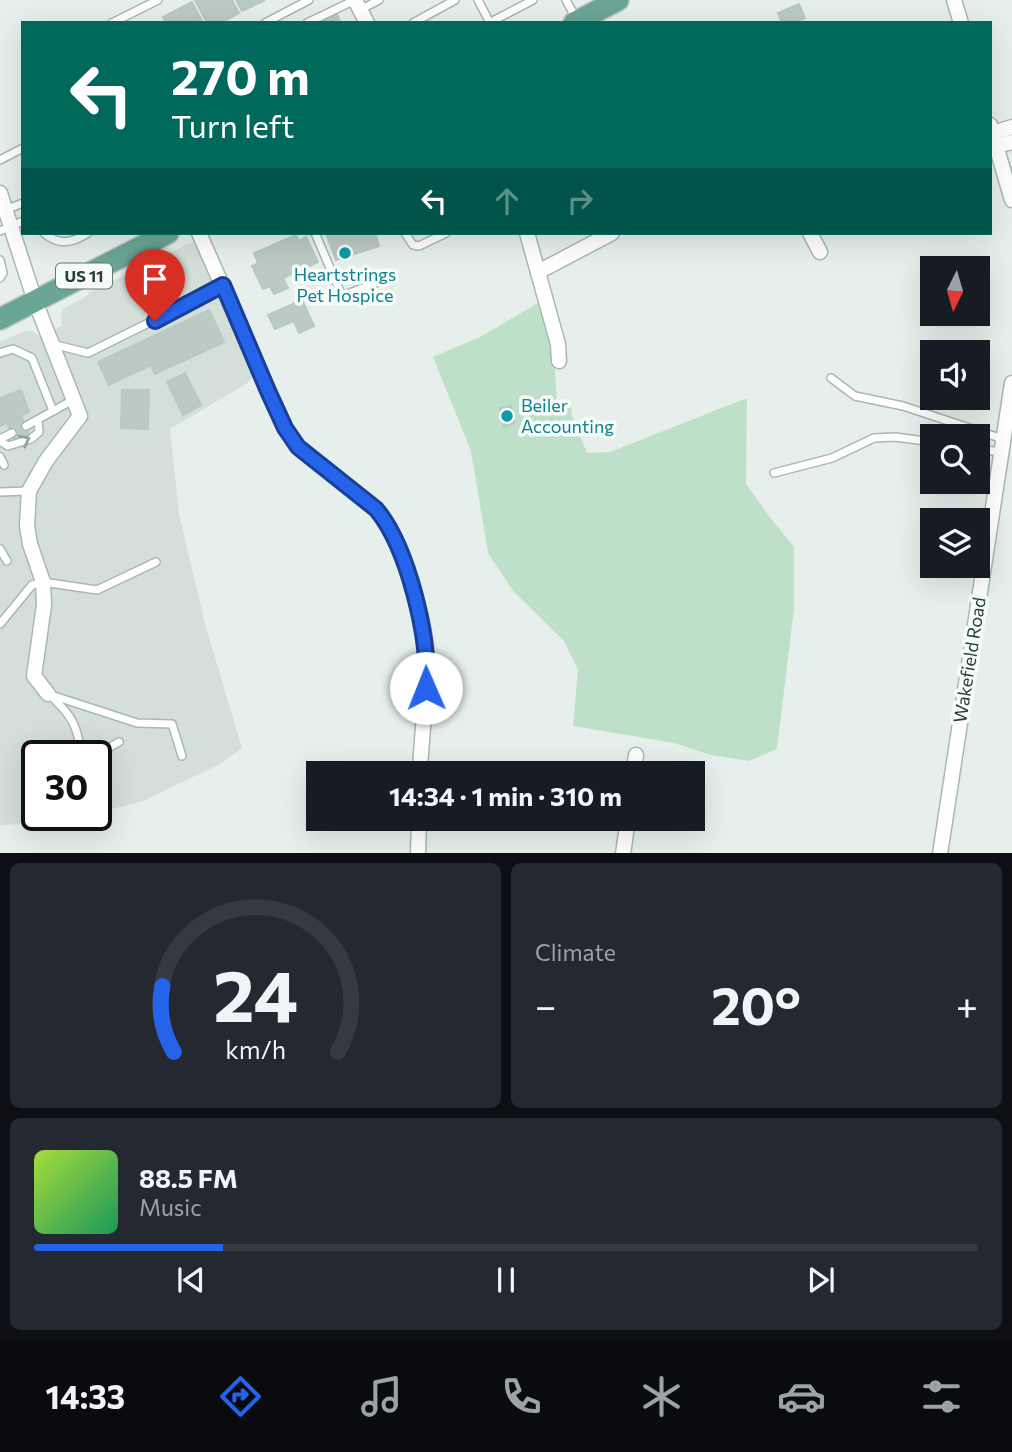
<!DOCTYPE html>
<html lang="en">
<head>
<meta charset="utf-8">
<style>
  :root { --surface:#171b24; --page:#242831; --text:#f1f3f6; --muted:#9ea1a6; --line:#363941; --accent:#2563eb }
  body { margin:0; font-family:Commissioner,sans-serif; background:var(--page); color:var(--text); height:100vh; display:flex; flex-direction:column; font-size:26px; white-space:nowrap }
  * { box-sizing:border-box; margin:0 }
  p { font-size:23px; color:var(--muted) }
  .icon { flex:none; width:38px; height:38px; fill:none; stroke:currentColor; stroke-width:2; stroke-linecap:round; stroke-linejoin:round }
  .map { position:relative; height:853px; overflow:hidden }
  .panel { display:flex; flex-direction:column; gap:10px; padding:10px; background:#0d0f14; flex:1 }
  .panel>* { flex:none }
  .banner { position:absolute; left:21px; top:21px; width:971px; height:214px; border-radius:0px; box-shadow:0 7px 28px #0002; background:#00695c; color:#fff; overflow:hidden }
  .needle { width:46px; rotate:185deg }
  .fabs { position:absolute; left:920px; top:256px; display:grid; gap:14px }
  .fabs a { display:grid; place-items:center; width:70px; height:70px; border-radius:0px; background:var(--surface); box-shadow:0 7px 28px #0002; font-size:35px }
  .speed { position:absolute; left:21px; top:740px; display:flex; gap:14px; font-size:35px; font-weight:700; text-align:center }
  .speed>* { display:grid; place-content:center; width:91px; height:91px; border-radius:50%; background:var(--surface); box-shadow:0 7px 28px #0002; line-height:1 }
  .speed .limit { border:4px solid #111; border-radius:10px; background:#fff; color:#111 }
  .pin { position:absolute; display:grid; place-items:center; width:60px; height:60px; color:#fff; margin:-72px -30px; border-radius:50% 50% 50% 0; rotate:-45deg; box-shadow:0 0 7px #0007 }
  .pin .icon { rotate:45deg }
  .me { position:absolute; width:77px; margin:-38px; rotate:359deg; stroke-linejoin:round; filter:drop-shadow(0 0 5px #0008) }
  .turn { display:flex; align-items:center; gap:24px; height:147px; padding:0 35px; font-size:32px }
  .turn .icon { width:91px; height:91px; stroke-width:2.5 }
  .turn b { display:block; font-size:49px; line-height:60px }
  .lanes { display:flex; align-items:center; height:66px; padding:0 35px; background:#0003; justify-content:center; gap:35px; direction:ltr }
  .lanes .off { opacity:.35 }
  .big { font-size:52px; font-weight:700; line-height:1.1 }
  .panel .card { flex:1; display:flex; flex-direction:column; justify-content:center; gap:10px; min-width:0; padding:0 24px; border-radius:10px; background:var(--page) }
  .panel .dial { align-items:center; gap:0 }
  .dial svg { height:182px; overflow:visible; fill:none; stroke:var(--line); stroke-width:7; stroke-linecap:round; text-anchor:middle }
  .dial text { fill:var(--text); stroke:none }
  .song { display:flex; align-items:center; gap:21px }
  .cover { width:84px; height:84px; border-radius:10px; background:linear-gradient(135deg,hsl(80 70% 55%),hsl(150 70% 35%)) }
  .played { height:7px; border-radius:4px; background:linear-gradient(90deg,var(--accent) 20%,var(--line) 20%) }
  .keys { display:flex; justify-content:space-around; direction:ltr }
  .heat { display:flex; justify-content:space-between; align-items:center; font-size:38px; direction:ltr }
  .panel .tiles { flex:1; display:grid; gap:10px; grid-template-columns:1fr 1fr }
  .card:last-child { grid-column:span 2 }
  .trip { position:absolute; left:306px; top:761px; width:399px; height:70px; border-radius:0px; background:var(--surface); box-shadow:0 7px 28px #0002; font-weight:700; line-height:70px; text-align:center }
  .tab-bar { display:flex; height:112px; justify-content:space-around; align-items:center; background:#090b0e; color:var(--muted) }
  .tab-bar .icon { width:49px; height:49px }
  .tab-bar .selected { color:var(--accent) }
  .tab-bar b { font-size:32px; color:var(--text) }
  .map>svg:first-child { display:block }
  .built { fill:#d4dfda }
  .green { fill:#bfe0c8 }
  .building { fill:#bbcac4; stroke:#b8c9c2; stroke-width:2 }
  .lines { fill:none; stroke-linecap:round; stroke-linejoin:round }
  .service-casing { stroke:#a8b8b2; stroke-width:10 }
  .minor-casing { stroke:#a8b8b2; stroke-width:17 }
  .primary-casing { stroke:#c2cac8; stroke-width:24 }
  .service { stroke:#fff; stroke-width:7 }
  .minor { stroke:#fff; stroke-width:14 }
  .primary { stroke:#6aa596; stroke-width:21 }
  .oneway { stroke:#92a09c }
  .route-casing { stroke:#184099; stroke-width:18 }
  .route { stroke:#2563eb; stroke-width:12 }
  .culture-dot { fill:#0f9aa8; stroke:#f7fbf9; stroke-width:2.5 }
  .labels { text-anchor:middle; stroke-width:7; stroke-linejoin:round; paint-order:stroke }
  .shield { fill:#f7fbf9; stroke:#637a73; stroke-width:2 }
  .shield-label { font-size:16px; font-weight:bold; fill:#24423a }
  .culture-label { font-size:18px; fill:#0d838f; stroke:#f7fbf9 }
  .street-label { font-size:18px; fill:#24423a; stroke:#f7fbf9 }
</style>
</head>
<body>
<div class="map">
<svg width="1012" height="854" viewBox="0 0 1012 854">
  <rect width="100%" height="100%" fill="#e6efeb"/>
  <path class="built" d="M196,242L254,371L253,377L246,384L170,429L179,514L205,624L242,748L220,764L143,801L96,813V756H37V816H89L66,822L0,825V342L25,331H32L39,336L62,326L61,316L63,309L87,296L90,292L190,243Z"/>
  <path class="green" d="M540,302L554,354L557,403L571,406L572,416L587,453L610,452L747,398L746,484L768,515L794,547V609L777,749L749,761L711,755L674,743L573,726L578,670L564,641L514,592L488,553L471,451L433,357L480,337Z"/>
  <g class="building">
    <path d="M195,0H232L239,13L220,23H207Z"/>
    <path d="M236,0H265L242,11Z"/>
    <path d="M192,2L203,23H166L163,17Z"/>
    <path d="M799,4L805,18L793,23H782L778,13Z"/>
    <path d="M337,14L341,23H317Z"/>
    <path d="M326,233H375L379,246L336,260Z"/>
    <path d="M296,235L299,241L306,237L318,262L283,278L288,288L274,294L270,286L263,289L252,266L258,263L254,253Z"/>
    <path d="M302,300L314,326L299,333L294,321L275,329L268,315Z"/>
    <path d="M209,310L224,342L155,374L151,365L109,385L98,362Z"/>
    <path d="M185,373L201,405L183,415L167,382Z"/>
    <path d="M21,390L29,412L21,415L30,437L15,443L7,423L0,426V398Z"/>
    <path d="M122,390H149L148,429L121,428Z"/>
    <path d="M511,406L514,424L504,426L500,408Z"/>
  </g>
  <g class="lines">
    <g class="service-casing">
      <g id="service">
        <path d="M478,0L490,23"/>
        <path d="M566,0L577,20"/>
        <path d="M360,10L379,0"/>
        <path d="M112,23L158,0"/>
        <path d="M265,23L309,0"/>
        <path d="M307,23L355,0"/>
        <path d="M413,23L455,0"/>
        <path d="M489,23L533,0"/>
        <path d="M0,160L23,148"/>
        <path d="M5,210L23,203"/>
        <path d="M0,231L23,221"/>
        <path d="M44,233C59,246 72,243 88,233"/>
        <path d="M315,233L342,296L381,281"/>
        <path d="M405,233L413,245L419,246L446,233"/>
        <path d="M0,260L3,273L0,278"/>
        <path d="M52,344L88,353L223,286"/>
        <path d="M0,353L13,349L32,358L53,411"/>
        <path d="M831,378L855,396L903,406L1003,439"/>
        <path d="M26,426L73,400"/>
        <path d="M0,439L12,433"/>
        <path d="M0,441L8,446L31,439L39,432L38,420"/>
        <path d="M978,449L1001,452"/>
        <path d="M0,457L4,465"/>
        <path d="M774,473L832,458L874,438L895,437L933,442"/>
        <path d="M0,492L29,491"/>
        <path d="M0,549L7,561"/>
        <path d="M0,624L32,585L43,582L97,590L156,562"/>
        <path d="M48,694L137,723L172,724L182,756"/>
        <path d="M49,694C60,705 71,715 76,730C80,740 78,748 85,756"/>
        <path d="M94,756L119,742"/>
        <path d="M96,772L105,789"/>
      </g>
    </g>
    <g class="minor-casing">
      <g id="minor">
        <path d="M355,0L367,23"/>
        <path d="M954,0L961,23"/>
        <path d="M990,125L1012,200"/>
        <path d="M993,133L1012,127"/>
        <path d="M997,146L1012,142"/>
        <path d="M0,193L35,301L80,416L46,461L29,491L27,526L30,544L43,582L44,605L34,676L48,694"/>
        <path d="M199,233L285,428L298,447L376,509C403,540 429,629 427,671C426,705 421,739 420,774"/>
        <path d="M527,233L558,344L559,361"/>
        <path d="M810,233L820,252"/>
        <path d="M538,272L612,233"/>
        <path d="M633,774L636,755"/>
        <path d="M418,854L419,819"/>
        <path d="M623,854L628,819"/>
        <path d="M940,854L1012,383"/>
      </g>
    </g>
    <g class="primary-casing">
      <g id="primary">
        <path d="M574,23L618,0"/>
        <path d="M0,319L168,233"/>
      </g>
    </g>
    <use href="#service" class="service"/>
    <use href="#minor" class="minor"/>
    <use href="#primary" class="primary"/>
  </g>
  <defs><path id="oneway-chevron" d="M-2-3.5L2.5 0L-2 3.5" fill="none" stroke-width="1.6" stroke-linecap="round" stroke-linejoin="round" transform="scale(1.75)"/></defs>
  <use class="oneway" href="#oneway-chevron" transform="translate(25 440) rotate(-27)"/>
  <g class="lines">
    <g class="route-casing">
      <path id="route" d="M155,321L223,285L268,391L285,428L298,447L376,509C408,547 430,639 426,688"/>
    </g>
    <use href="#route" class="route"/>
  </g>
  <g class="culture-dot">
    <circle cx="345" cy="253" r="7"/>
    <circle cx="507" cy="416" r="7"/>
  </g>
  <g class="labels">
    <rect class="shield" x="56" y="263.5" width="56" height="25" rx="5"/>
    <g class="shield-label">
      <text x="84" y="282">US 11</text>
    </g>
    <g class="culture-label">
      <text x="345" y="281">Heartstrings<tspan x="345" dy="21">Pet Hospice</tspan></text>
      <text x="521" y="412" text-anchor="start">Beiler<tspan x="521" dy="21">Accounting</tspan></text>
    </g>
    <g class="street-label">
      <text transform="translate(970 660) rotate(-81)" y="6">Wakefield Road</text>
    </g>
  </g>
</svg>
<div class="fabs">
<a><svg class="needle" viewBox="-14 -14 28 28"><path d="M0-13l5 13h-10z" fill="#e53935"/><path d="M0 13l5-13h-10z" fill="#9ea1a6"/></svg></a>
<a><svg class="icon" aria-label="sound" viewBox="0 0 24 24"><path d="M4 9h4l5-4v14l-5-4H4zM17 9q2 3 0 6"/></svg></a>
<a><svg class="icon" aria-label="search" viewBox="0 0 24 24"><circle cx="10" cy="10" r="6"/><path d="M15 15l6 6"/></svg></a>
<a><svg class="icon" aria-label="layers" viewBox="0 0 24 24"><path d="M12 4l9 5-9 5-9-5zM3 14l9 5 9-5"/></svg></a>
</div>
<div class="speed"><div class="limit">30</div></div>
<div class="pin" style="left:155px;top:321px;background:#d93025"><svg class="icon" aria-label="arrive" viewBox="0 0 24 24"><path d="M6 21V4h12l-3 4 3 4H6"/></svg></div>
<svg class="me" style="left:426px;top:688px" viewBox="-20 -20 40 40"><circle r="19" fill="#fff"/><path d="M0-13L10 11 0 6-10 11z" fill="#2563eb"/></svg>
<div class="trip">14:34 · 1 min · 310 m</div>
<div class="banner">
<div class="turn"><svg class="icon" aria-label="left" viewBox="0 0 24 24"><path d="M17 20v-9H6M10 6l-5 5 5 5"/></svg><div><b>270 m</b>Turn left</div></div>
<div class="lanes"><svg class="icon" aria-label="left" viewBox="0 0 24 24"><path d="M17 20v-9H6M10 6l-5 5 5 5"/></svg><svg class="icon off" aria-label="ahead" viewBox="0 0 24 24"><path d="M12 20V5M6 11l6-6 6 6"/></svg><svg class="icon off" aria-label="right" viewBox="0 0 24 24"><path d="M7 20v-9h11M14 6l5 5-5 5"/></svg></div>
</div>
</div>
<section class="panel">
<div class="tiles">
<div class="card dial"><svg viewBox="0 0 100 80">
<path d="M14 69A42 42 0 1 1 86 69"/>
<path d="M14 69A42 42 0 0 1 9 40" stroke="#2563eb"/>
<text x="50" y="56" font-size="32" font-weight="700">24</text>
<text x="50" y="72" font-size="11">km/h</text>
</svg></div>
<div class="card"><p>Climate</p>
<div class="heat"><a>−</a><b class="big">20°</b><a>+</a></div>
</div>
<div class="card">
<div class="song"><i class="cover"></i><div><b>88.5 FM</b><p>Music</p></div></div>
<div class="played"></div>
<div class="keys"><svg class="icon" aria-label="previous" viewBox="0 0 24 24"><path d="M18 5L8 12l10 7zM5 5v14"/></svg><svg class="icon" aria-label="pause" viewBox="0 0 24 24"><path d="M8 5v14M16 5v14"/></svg><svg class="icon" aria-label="next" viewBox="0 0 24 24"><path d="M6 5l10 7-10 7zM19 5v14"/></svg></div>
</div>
</div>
</section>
<nav class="tab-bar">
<b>14:33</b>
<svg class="icon selected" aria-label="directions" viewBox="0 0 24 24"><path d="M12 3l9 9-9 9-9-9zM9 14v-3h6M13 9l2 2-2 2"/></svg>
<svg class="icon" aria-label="music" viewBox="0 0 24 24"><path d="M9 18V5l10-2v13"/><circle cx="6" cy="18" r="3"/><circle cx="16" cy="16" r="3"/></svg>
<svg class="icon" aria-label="phone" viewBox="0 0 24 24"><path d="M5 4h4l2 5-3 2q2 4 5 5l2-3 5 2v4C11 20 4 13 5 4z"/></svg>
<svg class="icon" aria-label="climate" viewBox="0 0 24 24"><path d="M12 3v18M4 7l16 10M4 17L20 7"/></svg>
<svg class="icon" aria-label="car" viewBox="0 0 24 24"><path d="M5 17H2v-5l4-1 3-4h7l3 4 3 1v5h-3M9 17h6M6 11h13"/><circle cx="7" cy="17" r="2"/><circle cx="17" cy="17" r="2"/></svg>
<svg class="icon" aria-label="filters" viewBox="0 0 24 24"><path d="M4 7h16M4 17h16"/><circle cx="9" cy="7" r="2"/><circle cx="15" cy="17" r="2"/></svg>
</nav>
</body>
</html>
